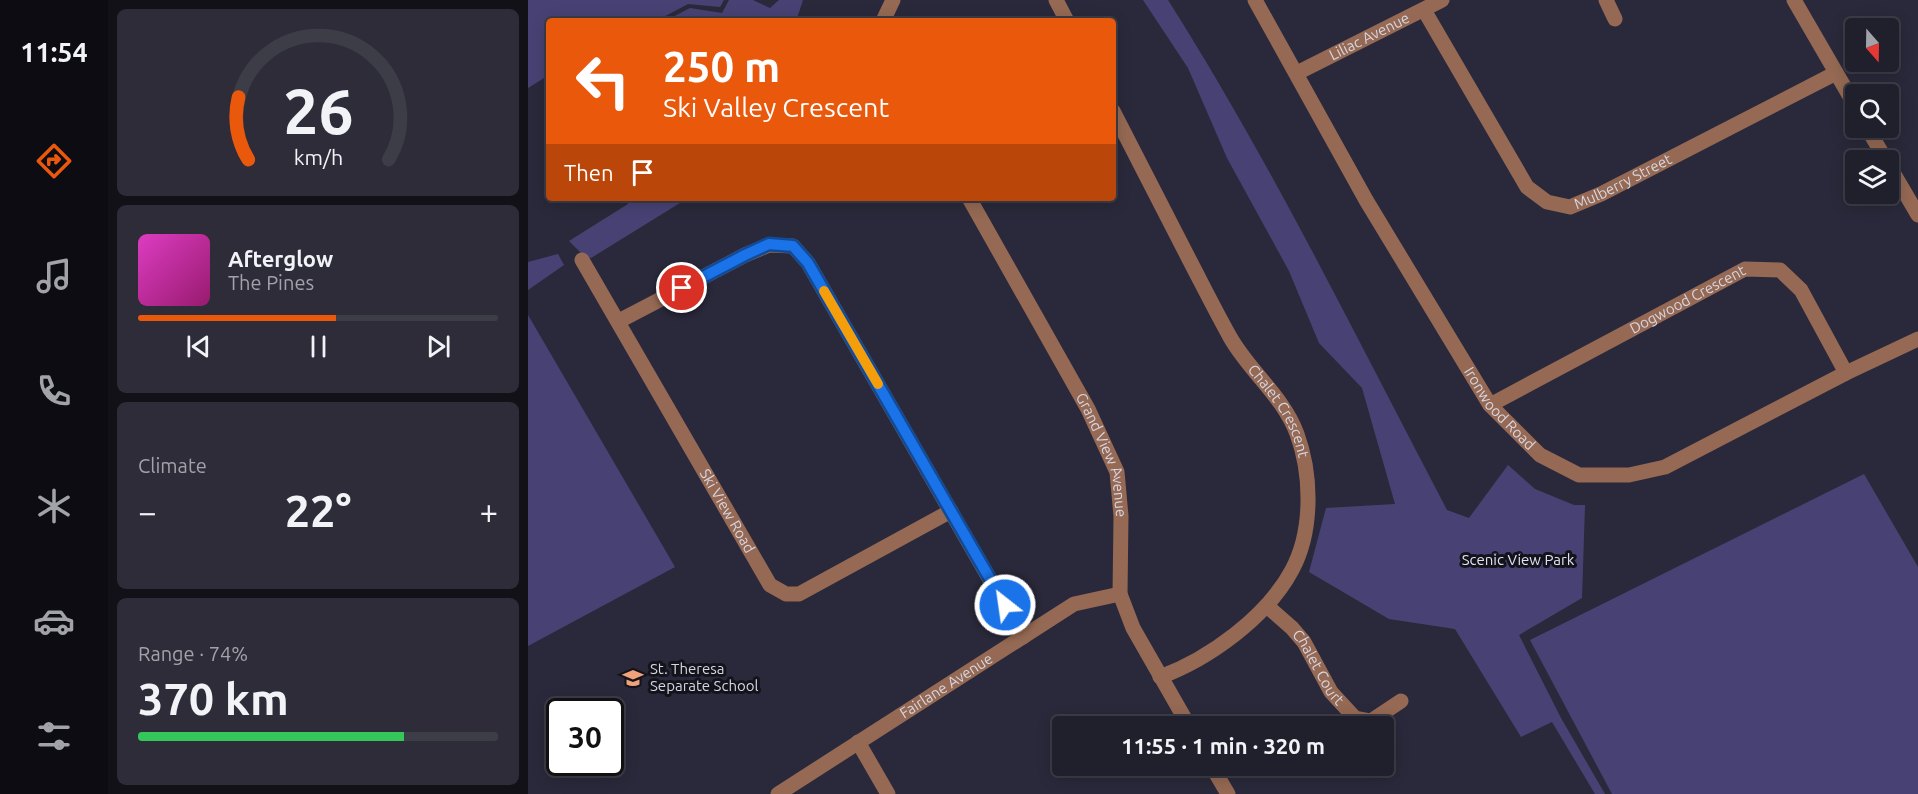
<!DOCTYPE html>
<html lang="en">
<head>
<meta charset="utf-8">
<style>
  :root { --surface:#201f2c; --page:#2d2c38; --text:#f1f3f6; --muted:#a2a2a9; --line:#3d3d48; --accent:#ea580c }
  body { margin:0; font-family:Ubuntu,sans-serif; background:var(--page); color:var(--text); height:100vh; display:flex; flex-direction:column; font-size:22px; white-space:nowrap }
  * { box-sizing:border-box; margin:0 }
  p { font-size:20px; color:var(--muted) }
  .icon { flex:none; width:33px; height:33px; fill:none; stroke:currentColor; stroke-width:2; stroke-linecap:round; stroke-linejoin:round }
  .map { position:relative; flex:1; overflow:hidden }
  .panel { display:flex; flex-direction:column; gap:9px; padding:9px; background:#121118; width:420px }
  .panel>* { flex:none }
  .top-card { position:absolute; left:18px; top:18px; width:570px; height:183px; border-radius:6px; box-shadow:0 3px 15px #0003,0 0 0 2px var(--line); background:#ea580c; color:#fff; overflow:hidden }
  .needle { width:39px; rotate:160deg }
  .tools { position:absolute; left:1317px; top:18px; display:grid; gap:12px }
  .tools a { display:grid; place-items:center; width:54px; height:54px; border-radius:6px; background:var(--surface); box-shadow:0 3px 15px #0003,0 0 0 2px var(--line); font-size:30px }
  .speed { position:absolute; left:18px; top:698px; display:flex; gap:12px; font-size:30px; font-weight:700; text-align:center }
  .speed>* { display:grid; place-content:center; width:78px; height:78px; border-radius:50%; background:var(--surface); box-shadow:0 3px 15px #0003,0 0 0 2px var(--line); line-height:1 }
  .speed .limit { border:3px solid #111; border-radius:9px; background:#fff; color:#111 }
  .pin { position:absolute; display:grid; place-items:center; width:51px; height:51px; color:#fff; margin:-26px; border:3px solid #fff; border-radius:50%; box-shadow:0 2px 6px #0007 }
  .me { position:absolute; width:66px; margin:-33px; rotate:330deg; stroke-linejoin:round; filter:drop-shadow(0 0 4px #0008) }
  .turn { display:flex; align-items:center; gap:21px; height:126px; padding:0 18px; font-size:27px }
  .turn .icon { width:78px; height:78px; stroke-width:2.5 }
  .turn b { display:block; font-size:42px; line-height:51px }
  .then { display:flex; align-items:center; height:57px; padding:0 18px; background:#0003; gap:12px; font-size:22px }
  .big { font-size:45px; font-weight:700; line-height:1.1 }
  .panel .card { flex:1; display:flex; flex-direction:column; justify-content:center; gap:9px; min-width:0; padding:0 21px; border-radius:9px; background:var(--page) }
  .panel .dial { align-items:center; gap:0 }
  .dial svg { height:156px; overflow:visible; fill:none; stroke:var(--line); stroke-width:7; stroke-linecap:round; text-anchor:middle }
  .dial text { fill:var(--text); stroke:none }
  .song { display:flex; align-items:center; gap:18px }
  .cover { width:72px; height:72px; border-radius:9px; background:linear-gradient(135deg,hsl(310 70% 55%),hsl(320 70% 35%)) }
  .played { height:6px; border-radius:3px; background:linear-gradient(90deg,var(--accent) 55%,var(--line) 55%) }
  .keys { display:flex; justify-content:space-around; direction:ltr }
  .heat { display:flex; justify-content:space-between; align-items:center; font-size:33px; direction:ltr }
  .charge { height:9px; border-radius:4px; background:linear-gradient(90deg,#34c759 74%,var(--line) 0) }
  .trip { position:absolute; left:524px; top:716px; width:342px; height:60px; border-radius:6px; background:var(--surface); box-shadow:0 3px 15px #0003,0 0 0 2px var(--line); font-weight:700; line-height:60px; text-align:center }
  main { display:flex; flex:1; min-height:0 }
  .dock { display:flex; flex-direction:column; width:108px; justify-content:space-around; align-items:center; background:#0d0c12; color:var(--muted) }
  .dock .icon { width:42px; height:42px }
  .dock .on { color:var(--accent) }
  .dock b { font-size:27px; color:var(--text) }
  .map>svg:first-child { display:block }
  .green { fill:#484274 }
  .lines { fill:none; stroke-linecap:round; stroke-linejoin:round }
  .minor { stroke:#956953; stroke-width:15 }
  .route-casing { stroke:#114b97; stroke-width:15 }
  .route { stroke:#1a73e8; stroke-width:10 }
  .slow { stroke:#f59e0b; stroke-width:10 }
  .labels { text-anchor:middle; stroke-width:6; stroke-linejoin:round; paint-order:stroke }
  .street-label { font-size:15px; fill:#d6d6e2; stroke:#13131b }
  .park-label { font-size:15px; fill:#e2e2f3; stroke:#13131b }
  .poi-label { font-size:15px; fill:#d6d6e2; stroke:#13131b; text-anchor:start }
</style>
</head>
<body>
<main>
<nav class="dock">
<b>11:54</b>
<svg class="icon on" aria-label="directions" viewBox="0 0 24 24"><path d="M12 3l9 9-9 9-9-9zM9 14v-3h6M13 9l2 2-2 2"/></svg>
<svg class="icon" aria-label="music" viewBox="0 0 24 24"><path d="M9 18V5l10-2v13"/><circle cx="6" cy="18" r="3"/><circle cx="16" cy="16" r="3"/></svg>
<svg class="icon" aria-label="phone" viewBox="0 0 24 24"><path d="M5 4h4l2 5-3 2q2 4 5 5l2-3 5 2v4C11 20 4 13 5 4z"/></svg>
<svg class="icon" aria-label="climate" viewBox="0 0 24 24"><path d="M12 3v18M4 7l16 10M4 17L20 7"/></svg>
<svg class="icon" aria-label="car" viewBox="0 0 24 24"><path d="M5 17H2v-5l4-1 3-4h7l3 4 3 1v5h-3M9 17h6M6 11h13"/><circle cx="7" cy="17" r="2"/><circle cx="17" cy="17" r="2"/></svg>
<svg class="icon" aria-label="filters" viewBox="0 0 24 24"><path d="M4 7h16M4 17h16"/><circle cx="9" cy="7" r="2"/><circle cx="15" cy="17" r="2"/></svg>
</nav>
<section class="panel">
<div class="card dial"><svg viewBox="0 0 100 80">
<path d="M14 69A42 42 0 1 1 86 69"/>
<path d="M14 69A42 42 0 0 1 9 37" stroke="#ea580c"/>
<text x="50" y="56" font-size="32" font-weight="700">26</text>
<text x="50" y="72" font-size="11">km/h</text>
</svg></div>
<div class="card">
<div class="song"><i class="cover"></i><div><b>Afterglow</b><p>The Pines</p></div></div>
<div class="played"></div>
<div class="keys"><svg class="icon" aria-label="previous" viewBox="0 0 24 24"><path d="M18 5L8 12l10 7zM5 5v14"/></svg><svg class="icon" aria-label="pause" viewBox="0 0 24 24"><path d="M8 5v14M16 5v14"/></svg><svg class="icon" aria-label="next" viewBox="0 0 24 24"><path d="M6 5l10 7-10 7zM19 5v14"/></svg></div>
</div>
<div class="card"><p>Climate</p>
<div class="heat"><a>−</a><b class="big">22°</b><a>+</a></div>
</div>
<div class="card"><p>Range · 74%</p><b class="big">370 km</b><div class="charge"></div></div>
</section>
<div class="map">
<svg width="1390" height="794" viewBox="0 0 1390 794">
  <rect width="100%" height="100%" fill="#2a293b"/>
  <g class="green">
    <path d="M0,0H196L192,7L160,4L128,21H21V75L0,88Z"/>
    <path d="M201,0H225L242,8L251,0H275L268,21H137L162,8L194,13Z"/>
    <path d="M615,0H640C744,164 829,339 919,510L941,518L980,465L1007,489L1046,505H1057L1054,598L991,635L1033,718L1077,794H1067L1024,722L993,737L927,629L861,619L781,572L798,508L867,504L834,388L791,343L761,271L699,158L660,68Z"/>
    <path d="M97,198H160L63,258L56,256L41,241L100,204Z"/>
    <path d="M30,254L36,265L0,290V262Z"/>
    <path d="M0,315L147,567L0,646Z"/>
    <path d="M1336,474L1390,567V794H1084L1002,640Z"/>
  </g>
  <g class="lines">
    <g class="minor">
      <path d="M528,0L539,21"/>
      <path id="s1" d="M727,0L838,200L962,405L1012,455L1051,475H1101L1137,467L1318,373L1390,339"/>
      <path d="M1078,0L1087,19"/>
      <path d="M1266,0L1328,107"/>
      <path id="s2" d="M896,10L999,187L1019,202L1042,207L1073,194L1308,73"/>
      <path d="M355,21L365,0"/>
      <path id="s3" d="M769,73L914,0"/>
      <path id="s4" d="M585,111C611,161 636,211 662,261C675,286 688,312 702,337C721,371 755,396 769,434C784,475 785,531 764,570C739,617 681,659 632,677"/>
      <path d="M1339,128L1358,160"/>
      <path d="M1360,164L1390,215"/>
      <path id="s5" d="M441,198L560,409L589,472L593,516L592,594L605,628L661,726"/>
      <path id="s6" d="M54,260L242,585L258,594H271L423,511"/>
      <path d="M91,321L217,255L241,245L265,246L280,263L495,637"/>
      <path id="s7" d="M962,405L1217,269L1252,270L1273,290L1318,373"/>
      <path id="s8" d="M739,606L764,628L776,642L803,692L827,718L843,721L873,701"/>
      <path d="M330,742L360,794"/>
      <path d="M683,765L700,794"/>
      <path id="s9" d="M250,794L546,604L592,594"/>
    </g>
  </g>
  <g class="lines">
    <g class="route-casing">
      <path id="route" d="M154,288L217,255L241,244L265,246L280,263L477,605"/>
    </g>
    <use href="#route" class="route"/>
    <path class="slow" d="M296,291L350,384"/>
  </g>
  <defs>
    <g id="school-bare" transform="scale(1.62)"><path d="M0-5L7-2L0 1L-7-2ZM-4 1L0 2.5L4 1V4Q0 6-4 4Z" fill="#f0a27a" stroke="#13131b" stroke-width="2.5" paint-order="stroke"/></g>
  </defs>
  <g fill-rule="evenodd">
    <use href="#school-bare" x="105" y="678"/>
  </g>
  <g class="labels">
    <g class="street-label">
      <text dy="5" stroke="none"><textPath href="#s3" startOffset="81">Liliac Avenue</textPath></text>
      <text dy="5" stroke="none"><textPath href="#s2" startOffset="312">Mulberry Street</textPath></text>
      <text dy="5" stroke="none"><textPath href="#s7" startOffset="224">Dogwood Crescent</textPath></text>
      <text dy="5" stroke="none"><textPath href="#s1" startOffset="477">Ironwood Road</textPath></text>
      <text dy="5" stroke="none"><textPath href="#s4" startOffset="344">Chalet Crescent</textPath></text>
      <text dy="5" stroke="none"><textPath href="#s5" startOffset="291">Grand View Avenue</textPath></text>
      <text dy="5" stroke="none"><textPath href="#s6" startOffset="290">Ski View Road</textPath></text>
      <text dy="5" stroke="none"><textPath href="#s8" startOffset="81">Chalet Court</textPath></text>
      <text dy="5" stroke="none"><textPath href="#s9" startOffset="200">Fairlane Avenue</textPath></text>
    </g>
    <g class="park-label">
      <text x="990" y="565">Scenic View Park</text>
    </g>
    <g class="poi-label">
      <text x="122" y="674">St. Theresa<tspan x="122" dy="17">Separate School</tspan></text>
    </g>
  </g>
</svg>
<div class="tools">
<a><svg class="needle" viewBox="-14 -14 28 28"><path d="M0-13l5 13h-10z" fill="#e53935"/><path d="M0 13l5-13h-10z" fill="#a2a2a9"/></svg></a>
<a><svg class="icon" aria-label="search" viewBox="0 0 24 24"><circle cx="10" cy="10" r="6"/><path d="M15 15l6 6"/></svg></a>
<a><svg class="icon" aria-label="layers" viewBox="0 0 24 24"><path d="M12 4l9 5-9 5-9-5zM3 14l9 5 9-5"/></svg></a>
</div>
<div class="speed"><div class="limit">30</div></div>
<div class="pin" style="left:154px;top:288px;background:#d93025"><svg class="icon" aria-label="arrive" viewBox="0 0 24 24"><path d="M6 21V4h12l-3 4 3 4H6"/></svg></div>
<svg class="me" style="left:477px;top:605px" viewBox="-20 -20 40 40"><circle r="17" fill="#1a73e8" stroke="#fff" stroke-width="3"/><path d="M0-11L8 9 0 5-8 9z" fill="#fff"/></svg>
<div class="trip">11:55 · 1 min · 320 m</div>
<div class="top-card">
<div class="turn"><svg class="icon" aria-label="left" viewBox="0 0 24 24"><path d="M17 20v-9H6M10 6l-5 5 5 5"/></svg><div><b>250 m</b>Ski Valley Crescent</div></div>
<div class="then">Then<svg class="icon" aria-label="arrive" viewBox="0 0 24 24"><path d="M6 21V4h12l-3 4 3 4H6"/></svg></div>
</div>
</div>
</main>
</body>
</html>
